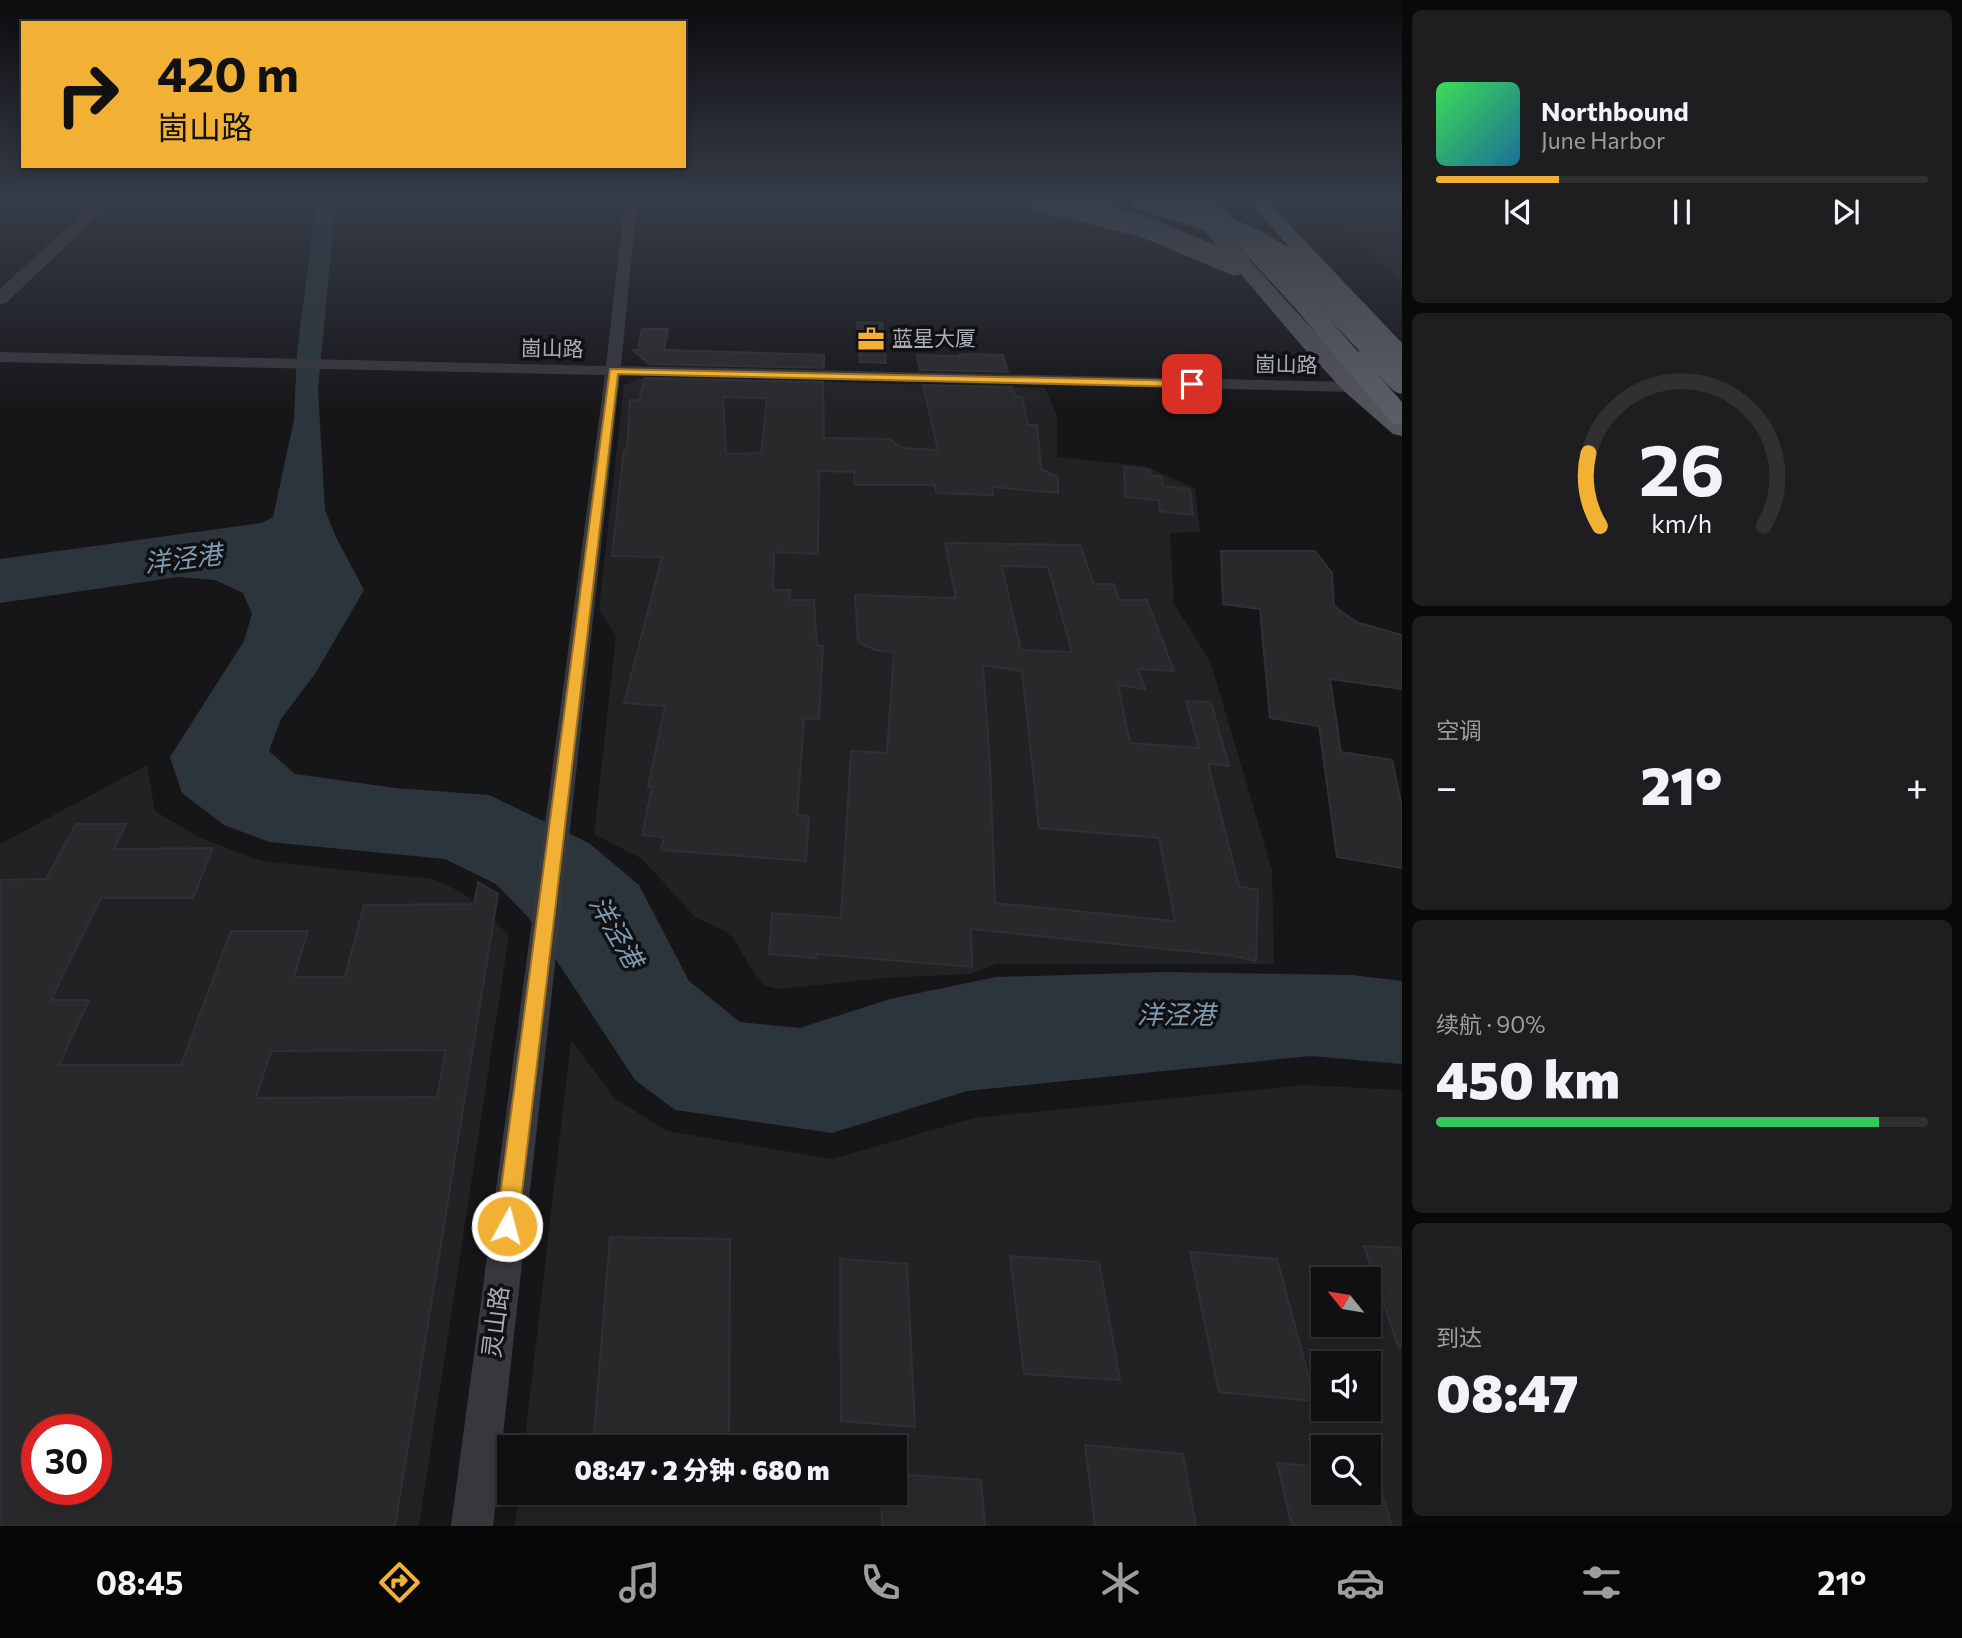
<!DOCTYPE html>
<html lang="zh">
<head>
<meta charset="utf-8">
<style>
  :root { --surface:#101012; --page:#1e1e20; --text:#f1f3f6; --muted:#9c9d9f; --line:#303032; --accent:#f2b134 }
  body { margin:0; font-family:Commissioner,"Noto Sans SC",sans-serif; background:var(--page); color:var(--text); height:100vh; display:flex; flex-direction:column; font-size:26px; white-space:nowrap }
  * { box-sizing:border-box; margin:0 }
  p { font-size:23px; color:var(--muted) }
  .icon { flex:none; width:38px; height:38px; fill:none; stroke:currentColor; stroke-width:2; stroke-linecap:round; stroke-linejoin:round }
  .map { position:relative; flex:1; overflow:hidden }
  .drawer { display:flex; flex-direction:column; gap:10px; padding:10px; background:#09090a; width:560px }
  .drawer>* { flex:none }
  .hud { position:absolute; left:21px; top:21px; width:665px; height:147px; border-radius:0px; box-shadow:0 4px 10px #0003,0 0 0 2px var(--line); background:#f2b134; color:#111; overflow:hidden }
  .needle { width:46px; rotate:300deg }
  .tools { position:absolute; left:1311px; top:1267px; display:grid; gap:14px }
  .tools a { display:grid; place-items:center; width:70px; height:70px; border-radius:0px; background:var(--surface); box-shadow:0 4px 10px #0003,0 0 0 2px var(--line); font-size:35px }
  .speed { position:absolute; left:21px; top:1414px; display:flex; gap:14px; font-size:35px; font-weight:700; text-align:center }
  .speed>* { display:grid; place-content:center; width:91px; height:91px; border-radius:50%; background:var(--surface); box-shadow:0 4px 10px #0003,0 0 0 2px var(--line); line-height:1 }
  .speed .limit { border:10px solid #d22; background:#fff; color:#111 }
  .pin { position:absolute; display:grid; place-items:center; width:60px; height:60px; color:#fff; margin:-30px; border-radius:14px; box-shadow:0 4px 10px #0006 }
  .me { position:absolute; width:77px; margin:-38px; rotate:7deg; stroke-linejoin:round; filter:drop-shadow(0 0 5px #0008) }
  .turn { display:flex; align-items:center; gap:24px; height:147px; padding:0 21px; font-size:32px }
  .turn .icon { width:91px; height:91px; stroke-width:2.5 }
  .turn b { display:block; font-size:49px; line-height:60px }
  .big { font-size:52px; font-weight:800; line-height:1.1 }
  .drawer .tile { flex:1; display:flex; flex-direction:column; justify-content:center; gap:10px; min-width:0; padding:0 24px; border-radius:10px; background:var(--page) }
  .drawer .dial { align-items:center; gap:0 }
  .dial svg { height:182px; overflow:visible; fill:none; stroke:var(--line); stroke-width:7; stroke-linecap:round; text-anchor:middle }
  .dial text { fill:var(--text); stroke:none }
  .song { display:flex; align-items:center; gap:21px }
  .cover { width:84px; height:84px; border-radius:10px; background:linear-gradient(135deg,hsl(130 70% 55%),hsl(200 70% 35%)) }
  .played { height:7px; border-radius:4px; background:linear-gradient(90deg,var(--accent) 25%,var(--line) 25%) }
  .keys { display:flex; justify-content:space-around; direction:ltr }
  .heat { display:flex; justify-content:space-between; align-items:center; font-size:38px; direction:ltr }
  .charge { height:10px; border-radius:5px; background:linear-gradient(90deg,#34c759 90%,var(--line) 0) }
  .trip { position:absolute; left:497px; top:1435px; width:410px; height:70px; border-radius:0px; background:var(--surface); box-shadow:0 4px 10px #0003,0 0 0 2px var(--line); font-weight:800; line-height:70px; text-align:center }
  .tabs { display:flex; height:112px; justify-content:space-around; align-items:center; background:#060607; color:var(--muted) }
  .tabs .icon { width:49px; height:49px }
  .tabs .selected { color:var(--accent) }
  .tabs b { font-size:32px; color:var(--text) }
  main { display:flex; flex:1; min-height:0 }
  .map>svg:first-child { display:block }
  .built { fill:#222225; fill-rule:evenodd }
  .water { fill:#2c353c }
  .building { fill:#29292c; stroke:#303034; stroke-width:2; fill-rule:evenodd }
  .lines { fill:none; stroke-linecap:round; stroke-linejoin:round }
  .minor { fill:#37383d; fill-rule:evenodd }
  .tertiary { fill:#37383d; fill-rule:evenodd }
  .primary { fill:#53555c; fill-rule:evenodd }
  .trunk { fill:#5b5e65; fill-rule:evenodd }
  .primary-bridge { stroke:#53555c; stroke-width:21 }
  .trunk-bridge-far1 { stroke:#5b5e65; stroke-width:21 }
  .trunk-bridge { stroke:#5b5e65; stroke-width:27 }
  .route { fill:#f2b134; stroke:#9d7322; stroke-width:2 }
  .labels { text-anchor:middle; stroke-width:7; stroke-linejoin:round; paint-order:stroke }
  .far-poi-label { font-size:21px; fill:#a8adb8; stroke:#111113; text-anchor:start }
  .far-street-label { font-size:21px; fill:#a8adb8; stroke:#111113 }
  .street-label { font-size:24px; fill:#a8adb8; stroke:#111113 }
  .water-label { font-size:26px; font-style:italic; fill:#7f9bb3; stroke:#111113 }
</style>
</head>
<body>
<main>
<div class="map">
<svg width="1402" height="1526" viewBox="0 0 1402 1526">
  <rect width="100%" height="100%" fill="#161618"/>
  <g class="built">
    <path d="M1314,200H1402V285L1319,206Z"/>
    <path d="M645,377L1045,388L1057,416V457L1144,466L1195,488L1200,532L1170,533L1174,604L1211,663L1272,870L1274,964H997L970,974L884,978L778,989L766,986L756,977L734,939L725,931L695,917L642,859L594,834L616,636L599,609L624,385Z"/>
    <path d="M147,765L155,811L201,838L261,861L433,879L463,893L509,935L419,1526H0V844ZM37,1430H96V1489H37Z"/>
    <path d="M571,1040L614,1098L667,1131L832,1159L974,1118L1305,1085L1402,1090V1526H515L519,1493H894V1447H524ZM1323,1279H1368V1325H1323ZM1323,1363H1368V1409H1323ZM1323,1447H1368V1493H1323Z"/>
  </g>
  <path class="water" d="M323,200H336L318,389L325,510L336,537L364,590L315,674L281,719L269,751L295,774L396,788L489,795L589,843L639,885L689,981L740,1022L800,1028L890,999L996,977L1164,972L1352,975L1402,981V1064L1310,1056L967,1091L832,1133L675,1110L635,1080L528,917L496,884L445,859L269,842L224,825L182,793L170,757L244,641L252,614L243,593L215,580L178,577L0,603V559L261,523L273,517L294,420L297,353L314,218Z"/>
  <g class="building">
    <path d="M857,322L882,323L886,363L860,362Z"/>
    <path d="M642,329H668L664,350L824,355V368L649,364L633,350H638Z"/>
    <path d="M960,354L1003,355L1008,372L920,370L917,355L961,356Z"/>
    <path d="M645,378L823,382L824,438L889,439L903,448L938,450L923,385L1012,387L1015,396L1022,397L1028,425H1037L1041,469L1058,477V493L992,487L993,495L936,493L935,485H855L854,472L819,471L818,554L774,552L773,590H790L789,600H814L817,646H823L819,719L804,718L797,815L809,816L806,861L661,850L664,837L642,835L652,787H648L665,706L624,703L662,557L612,556L624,450H627L630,400H639ZM723,397L767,398L761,453L726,454Z"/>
    <path d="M1124,467L1150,470V475L1162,477L1163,486L1190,489L1193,515L1160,511L1159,500L1125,497Z"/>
    <path d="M945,543L1080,545L1094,584H1114L1119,600H1147L1174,671L1138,669L1145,689L1118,685L1130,743L1199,748L1186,701L1211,702L1229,766L1208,764L1239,886L1258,890L1256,961L1234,956L971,929L972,967L817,954L816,958L769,954L772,913L841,918L851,751L887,753L894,652L875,650L858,642L855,595L956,598ZM1002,566L1048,567L1072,652L1021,650ZM983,665L1022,671L1039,828L1159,838L1175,921L995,903L990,764Z"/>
    <path d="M1221,551H1315L1332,573L1334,606L1356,622L1402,635V689L1330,679L1341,752L1392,760L1402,807V868L1337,857L1319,726L1270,718L1260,609L1223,604Z"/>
    <path d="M76,824H126L114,849L213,848L193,898H101L51,1000H89L59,1065H181L231,931H308L294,977H345L364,905L474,904L478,882L498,894L395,1526H0V880L46,879ZM446,1050L437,1097L256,1098L271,1051ZM37,1430H96V1489H37Z"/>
    <path d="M610,1237L730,1239L729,1447H593Z"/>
    <path d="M1364,1246L1402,1248V1347L1399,1348Z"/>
    <path d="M1190,1252L1277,1259L1315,1401L1219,1392Z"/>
    <path d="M1010,1256L1099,1262L1120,1380L1024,1374Z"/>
    <path d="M840,1259L907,1264L915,1427L841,1421Z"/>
    <path d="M1085,1445L1183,1454L1196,1526H1095Z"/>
    <path d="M1277,1463L1323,1467V1493H1382L1392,1526H1292Z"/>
    <path d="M894,1474L981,1480L985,1526H882L881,1493H894Z"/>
  </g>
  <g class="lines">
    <path class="minor" d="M625,200H637L621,366L1354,382L1362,387L1354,392L620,375L493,1526H451L605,375L0,362V352L606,366Z"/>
    <path class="tertiary" d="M97,200H114L6,303L0,304V289Z"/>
    <path class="primary" d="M1178,200H1197C1263,274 1326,351 1402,414V436L1393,434L1345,392L1301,345Z"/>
    <g class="trunk">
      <path d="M1059,200H1126C1118,209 1067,209 1059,200Z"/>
      <path d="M1196,200H1215L1311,298L1402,402V426L1393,424L1295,308Z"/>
      <path d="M1247,200H1266L1402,343V364L1393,362Z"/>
    </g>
    <path class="primary-bridge" d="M1036,200L1145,227L1235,265"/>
    <path class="trunk-bridge-far1" d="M1141,200L1215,222L1251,238L1285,257L1374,351"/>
    <path class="trunk-bridge" d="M1372,349L1402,380"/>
  </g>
  <linearGradient id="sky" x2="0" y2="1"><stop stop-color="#0c0c0d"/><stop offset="0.48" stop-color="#363c48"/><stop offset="1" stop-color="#363c48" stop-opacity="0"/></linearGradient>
  <rect width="1402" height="414" fill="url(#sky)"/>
  <path class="route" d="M610,369L1192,381L1197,384L1192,387L618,374L518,1226L515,1234L507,1237L499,1234L496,1226Z"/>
  <defs>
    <g id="office-bare" transform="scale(2.1)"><path d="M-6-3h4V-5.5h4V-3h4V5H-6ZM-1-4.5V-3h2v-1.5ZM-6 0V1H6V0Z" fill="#f2b134" stroke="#111113" stroke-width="2.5" paint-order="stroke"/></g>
  </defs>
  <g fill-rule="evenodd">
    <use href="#office-bare" x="871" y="339"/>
  </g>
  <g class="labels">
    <g class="far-poi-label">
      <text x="892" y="346">蓝星大厦</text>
    </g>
    <g class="far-street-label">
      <text transform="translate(552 349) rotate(1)" y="7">崮山路</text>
      <text transform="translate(1286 365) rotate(1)" y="7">崮山路</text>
    </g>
    <g class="street-label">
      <text transform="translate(496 1322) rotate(-83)" y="8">灵山路</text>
    </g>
    <g class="water-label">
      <text transform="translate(183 559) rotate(-7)" y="9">洋泾港</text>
      <text transform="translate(616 932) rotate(60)" y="9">洋泾港</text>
      <text x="1176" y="1024">洋泾港</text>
    </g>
  </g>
</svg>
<div class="tools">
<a><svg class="needle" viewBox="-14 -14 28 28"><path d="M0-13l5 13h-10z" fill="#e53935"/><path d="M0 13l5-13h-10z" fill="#9c9d9f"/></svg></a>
<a><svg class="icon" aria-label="sound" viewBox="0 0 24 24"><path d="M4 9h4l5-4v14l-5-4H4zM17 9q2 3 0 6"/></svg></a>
<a><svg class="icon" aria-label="search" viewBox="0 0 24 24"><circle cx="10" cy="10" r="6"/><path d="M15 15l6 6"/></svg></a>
</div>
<div class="speed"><div class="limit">30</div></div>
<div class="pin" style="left:1192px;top:384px;background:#d93025"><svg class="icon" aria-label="arrive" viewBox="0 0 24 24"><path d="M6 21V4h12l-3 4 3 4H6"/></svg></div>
<svg class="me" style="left:507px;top:1226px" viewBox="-20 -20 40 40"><circle r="17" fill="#f2b134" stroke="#fff" stroke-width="3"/><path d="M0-11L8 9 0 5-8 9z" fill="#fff"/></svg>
<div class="trip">08:47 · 2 分钟 · 680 m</div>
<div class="hud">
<div class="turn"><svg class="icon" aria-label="right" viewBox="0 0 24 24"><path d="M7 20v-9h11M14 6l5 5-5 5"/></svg><div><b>420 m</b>崮山路</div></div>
</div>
</div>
<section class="drawer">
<div class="tile">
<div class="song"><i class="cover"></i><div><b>Northbound</b><p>June Harbor</p></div></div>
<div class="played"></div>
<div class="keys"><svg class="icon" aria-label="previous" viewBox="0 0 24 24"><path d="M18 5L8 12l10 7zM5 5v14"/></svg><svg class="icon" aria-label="pause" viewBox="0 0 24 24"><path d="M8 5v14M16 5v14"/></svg><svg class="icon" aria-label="next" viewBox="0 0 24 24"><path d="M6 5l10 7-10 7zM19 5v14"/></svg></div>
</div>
<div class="tile dial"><svg viewBox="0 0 100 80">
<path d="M14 69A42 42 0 1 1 86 69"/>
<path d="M14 69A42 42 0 0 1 9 37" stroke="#f2b134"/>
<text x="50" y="56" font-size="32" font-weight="700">26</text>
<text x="50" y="72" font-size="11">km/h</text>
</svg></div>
<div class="tile"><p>空调</p>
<div class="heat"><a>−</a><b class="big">21°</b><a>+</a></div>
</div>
<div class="tile"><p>续航 · 90%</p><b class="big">450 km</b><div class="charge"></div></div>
<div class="tile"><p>到达</p><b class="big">08:47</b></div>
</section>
</main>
<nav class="tabs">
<b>08:45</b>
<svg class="icon selected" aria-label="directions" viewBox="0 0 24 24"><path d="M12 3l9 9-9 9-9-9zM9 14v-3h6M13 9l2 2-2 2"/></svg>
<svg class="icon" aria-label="music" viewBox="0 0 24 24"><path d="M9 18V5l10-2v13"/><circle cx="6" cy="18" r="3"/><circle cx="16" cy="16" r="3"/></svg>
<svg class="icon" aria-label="phone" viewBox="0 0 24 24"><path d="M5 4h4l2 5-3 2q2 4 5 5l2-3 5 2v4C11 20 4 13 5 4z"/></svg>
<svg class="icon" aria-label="climate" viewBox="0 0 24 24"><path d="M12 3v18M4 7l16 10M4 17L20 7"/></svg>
<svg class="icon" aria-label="car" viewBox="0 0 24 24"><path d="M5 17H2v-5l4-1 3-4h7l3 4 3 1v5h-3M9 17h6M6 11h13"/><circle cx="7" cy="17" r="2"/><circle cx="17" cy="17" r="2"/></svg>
<svg class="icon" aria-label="filters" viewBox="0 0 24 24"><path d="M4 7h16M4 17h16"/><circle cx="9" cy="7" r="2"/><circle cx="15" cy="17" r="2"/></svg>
<b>21°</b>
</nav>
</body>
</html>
